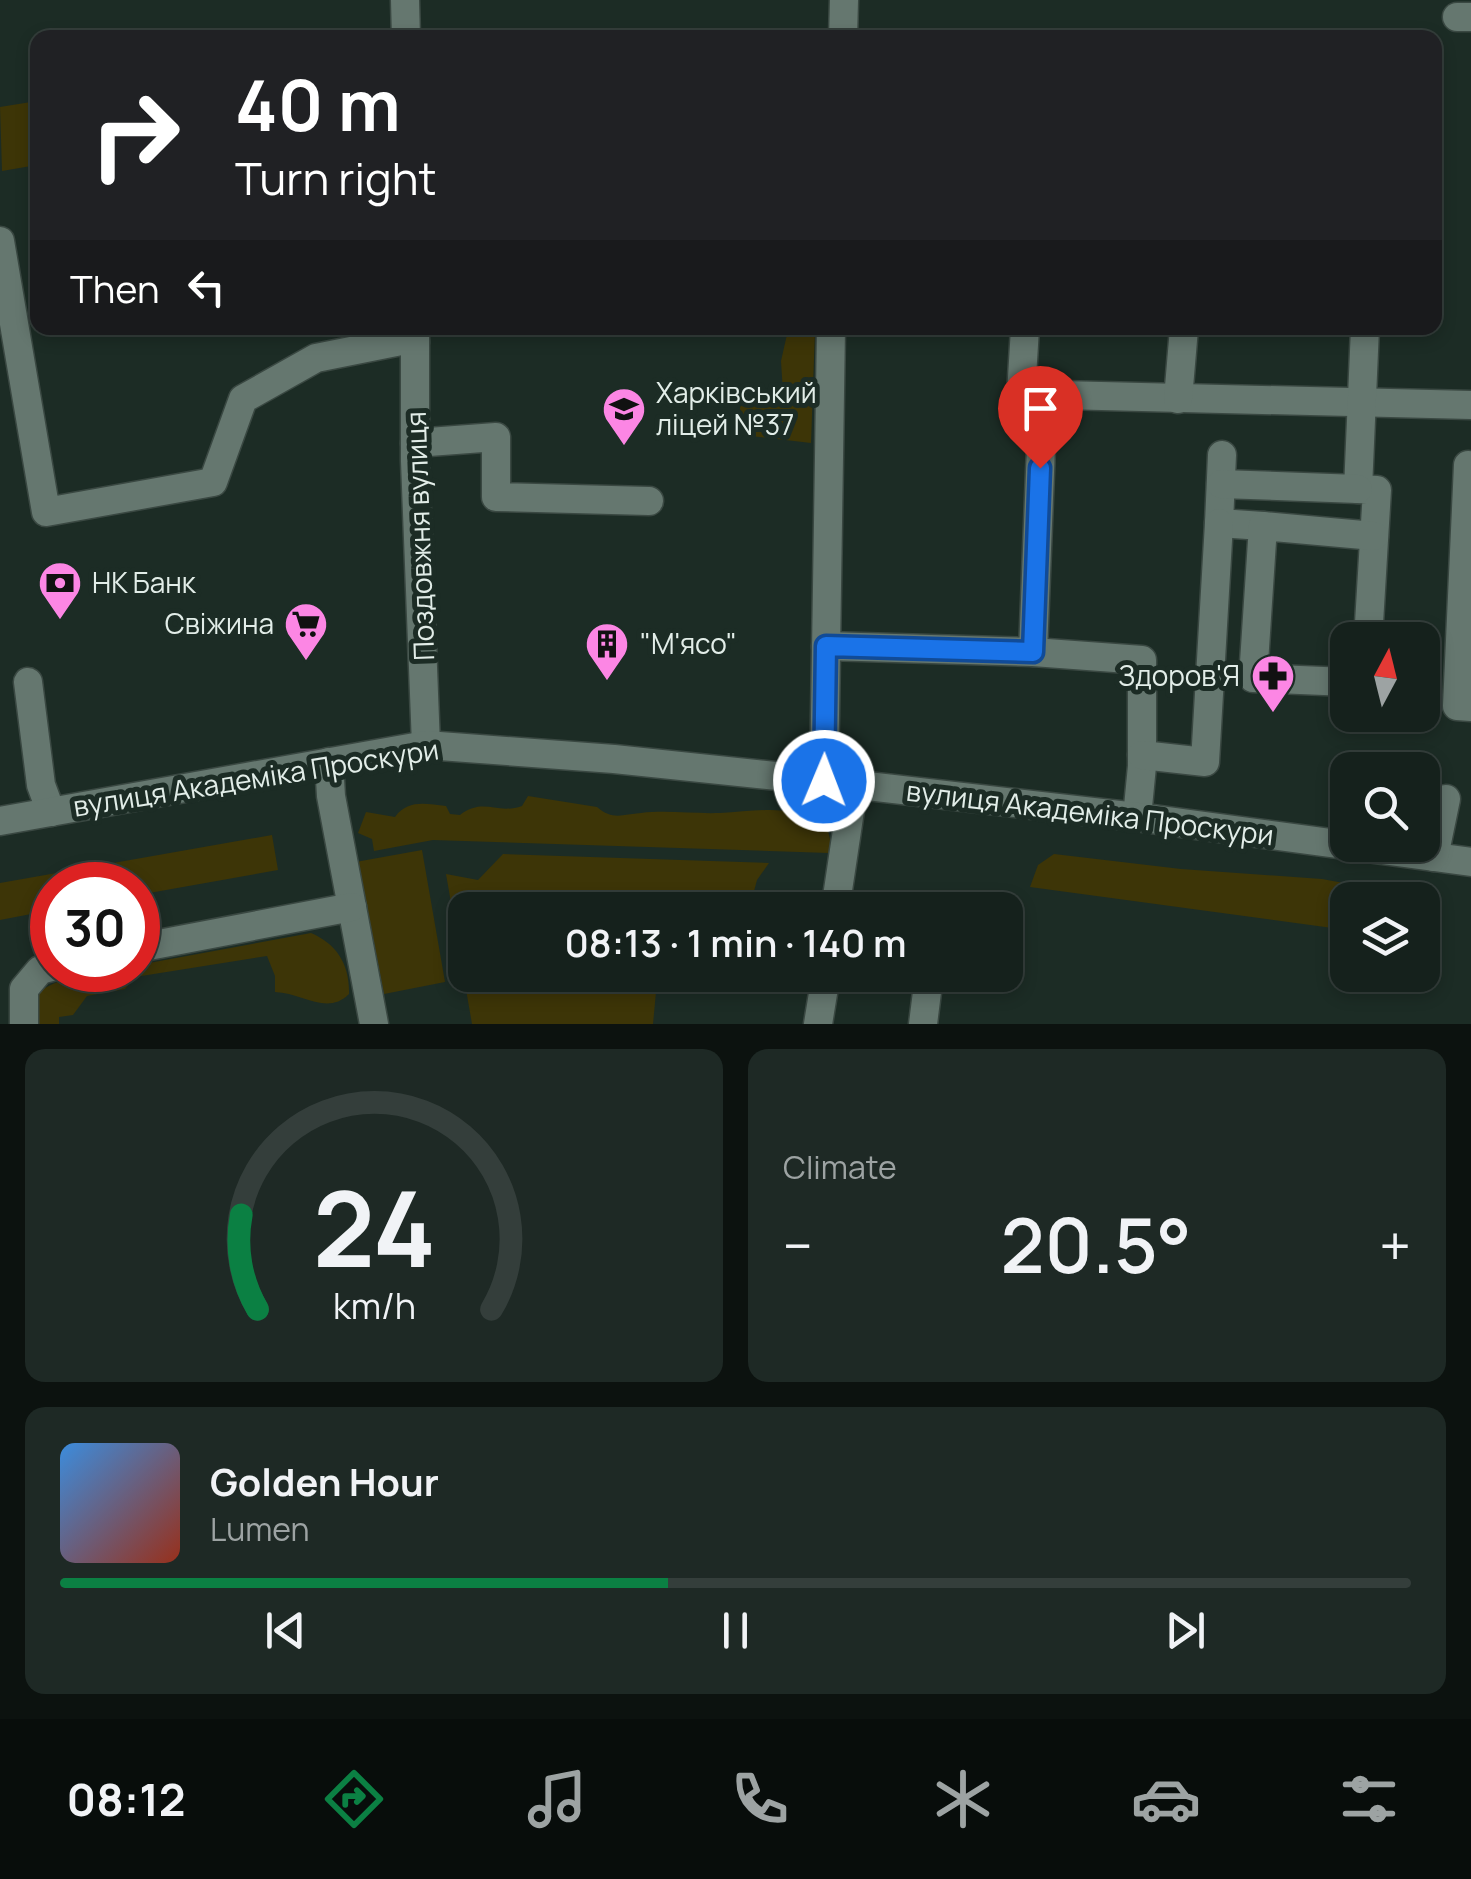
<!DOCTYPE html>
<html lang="en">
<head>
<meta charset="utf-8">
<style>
  :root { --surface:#15211c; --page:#1e2925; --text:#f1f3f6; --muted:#9da3a3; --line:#343e3b; --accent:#0b8043 }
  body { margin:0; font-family:Manrope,sans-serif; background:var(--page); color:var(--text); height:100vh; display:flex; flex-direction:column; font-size:38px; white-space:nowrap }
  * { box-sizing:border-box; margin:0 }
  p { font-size:32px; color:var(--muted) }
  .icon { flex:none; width:55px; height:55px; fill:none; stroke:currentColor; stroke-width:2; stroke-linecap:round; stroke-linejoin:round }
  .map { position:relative; height:1024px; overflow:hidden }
  .details { display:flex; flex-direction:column; gap:25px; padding:25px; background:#0c120f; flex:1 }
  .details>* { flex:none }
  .top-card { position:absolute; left:30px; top:30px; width:1412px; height:305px; border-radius:20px; box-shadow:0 5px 15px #0003,0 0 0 2px var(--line); background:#202124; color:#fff; overflow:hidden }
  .needle { width:65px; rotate:7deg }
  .controls { position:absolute; left:1330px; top:622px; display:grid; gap:20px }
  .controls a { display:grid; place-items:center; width:110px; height:110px; border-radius:20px; background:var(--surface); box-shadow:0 5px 15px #0003,0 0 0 2px var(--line); font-size:50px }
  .speed { position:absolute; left:30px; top:862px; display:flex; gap:20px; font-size:50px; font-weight:700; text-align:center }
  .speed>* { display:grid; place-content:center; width:130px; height:130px; border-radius:50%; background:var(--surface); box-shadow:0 5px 15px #0003,0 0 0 2px var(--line); line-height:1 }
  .speed .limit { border:15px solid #d22; background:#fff; color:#111 }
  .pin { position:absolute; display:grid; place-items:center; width:85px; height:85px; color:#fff; margin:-102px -42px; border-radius:50% 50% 50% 0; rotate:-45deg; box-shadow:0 0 10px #0007 }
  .pin .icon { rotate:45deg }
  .me { position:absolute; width:110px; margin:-55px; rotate:1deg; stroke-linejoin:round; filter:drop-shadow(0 0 8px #0008) }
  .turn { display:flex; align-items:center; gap:35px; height:210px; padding:0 40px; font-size:45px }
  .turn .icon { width:130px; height:130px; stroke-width:2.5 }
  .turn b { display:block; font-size:70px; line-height:85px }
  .then { display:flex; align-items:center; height:95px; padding:0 40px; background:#0003; gap:20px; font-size:38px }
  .big { font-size:75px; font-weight:600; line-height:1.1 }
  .details .widget { flex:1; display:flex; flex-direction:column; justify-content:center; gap:15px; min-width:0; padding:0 35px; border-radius:20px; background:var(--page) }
  .details .dial { align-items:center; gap:0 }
  .dial svg { height:260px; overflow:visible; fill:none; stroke:var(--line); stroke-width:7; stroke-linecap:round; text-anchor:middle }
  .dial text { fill:var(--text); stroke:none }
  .song { display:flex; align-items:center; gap:30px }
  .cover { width:120px; height:120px; border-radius:15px; background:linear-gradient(135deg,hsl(210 70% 55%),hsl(10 70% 35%)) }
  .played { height:10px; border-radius:5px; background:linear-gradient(90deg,var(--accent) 45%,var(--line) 45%) }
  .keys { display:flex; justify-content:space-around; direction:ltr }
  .heat { display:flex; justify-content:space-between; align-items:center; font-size:55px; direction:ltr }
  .details .tiles { flex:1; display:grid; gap:25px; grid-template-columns:1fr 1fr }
  .widget:last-child { grid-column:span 2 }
  .trip { position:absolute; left:448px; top:892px; width:575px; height:100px; border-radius:20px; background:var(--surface); box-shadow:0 5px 15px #0003,0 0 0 2px var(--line); font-weight:600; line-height:100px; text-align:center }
  .menu { display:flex; height:160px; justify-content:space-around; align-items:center; background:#080d0b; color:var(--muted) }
  .menu .icon { width:70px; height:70px }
  .menu .current { color:var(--accent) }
  .menu b { font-size:45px; color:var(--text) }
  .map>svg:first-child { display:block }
  .green { fill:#3d3507 }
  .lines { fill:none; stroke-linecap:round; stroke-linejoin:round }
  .minor-casing { stroke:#3a4842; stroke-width:31 }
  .minor { stroke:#65776f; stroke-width:28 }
  .route-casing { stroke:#114b97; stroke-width:25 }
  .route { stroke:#1a73e8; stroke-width:18 }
  .labels { text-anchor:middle; stroke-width:10; stroke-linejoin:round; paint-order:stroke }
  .poi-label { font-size:28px; fill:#e2ede8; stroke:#1c2c25; text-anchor:start }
  .street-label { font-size:28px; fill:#e2ede8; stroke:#1c2c25 }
</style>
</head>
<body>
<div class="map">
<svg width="1471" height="1024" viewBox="0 0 1471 1024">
  <rect width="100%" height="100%" fill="#1c2c25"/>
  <g class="green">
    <path d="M37,101V165L2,171L0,107Z"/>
    <path d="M788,330L815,331L811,443L742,435L738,418L741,403L755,400L768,402L783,393L781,361Z"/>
    <path d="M528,796L597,807C613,821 623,814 641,813C667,810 694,814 720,813C759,811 793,803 827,826L831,844L829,853L433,840L374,851L372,839L358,833L366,812L395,817C408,799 426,804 446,806L450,814L460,815C484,797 496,815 522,806Z"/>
    <path d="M272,835L278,870L138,895V885H52V910L0,920V883Z"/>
    <path d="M422,850L445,982L384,994L368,912L350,863Z"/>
    <path d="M503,854L769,863L757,880L749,910H465V975H675L673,992H656L653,1024H472L446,874L478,880Z"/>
    <path d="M1054,854L1181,869L1322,879L1425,898L1440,927L1439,942L1423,940L1422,900H1348L1347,930L1030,887L1038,865Z"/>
    <path d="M311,933C337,944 350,965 349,994C327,1016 303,993 275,992V976L267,956L135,977L125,989L87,996L73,1015L59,1017V1024H32L36,994C64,973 102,970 138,970V965Z"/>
  </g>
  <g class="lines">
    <g class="minor-casing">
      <g id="minor">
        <path d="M405,0L406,38"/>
        <path d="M1457,17H1471"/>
        <path d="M843,38L844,0"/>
        <path d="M0,241L46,512L213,482L243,399L316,358L401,341L415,342"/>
        <path d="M415,328V461L426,745"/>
        <path d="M1025,328L1021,394L1471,405"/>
        <path d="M1365,328L1358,489L1377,490L1368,640"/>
        <path d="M1178,399L1184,328"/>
        <path d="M415,443L496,437V497L649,501"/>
        <path d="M1222,455L1219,523L1263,526"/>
        <path d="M1468,465L1457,706L1471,707"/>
        <path d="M1221,484L1358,489"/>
        <path d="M826,646L1033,652L1142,660V766L1137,817"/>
        <path d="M1033,652L1043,395"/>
        <path d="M28,682L41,785L51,812"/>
        <path d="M1348,682L1253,678L1263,526L1374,536"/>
        <path d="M1142,755L1205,762L1219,523"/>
        <path d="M329,762L331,796L374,1024"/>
        <path d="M824,781L831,328"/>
        <path d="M0,821L426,745L614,759L824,781L1137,817L1471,862"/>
        <path d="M1434,857L1446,799"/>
        <path d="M835,910L854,784"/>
        <path d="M138,948L352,907"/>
        <path d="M24,1024V989L40,970L52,967"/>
        <path d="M818,1024L826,975"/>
        <path d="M923,1024L928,984"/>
      </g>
    </g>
    <use href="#minor" class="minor"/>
  </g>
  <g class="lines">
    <g class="route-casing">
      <path id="route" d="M824,781L826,646L1033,652L1040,468"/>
    </g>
    <use href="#route" class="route"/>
  </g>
  <defs>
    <g id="school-pin" transform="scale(2.25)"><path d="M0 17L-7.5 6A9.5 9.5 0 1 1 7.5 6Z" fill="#fc86e4" stroke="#1c2c25"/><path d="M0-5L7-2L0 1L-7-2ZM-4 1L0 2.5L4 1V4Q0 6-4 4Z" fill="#111"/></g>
    <g id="bank-pin" transform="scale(2.25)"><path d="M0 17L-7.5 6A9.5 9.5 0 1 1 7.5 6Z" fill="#fc86e4" stroke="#1c2c25"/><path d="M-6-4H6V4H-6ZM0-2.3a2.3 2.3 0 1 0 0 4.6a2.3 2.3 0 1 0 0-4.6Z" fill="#111"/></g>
    <g id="supermarket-pin" transform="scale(2.25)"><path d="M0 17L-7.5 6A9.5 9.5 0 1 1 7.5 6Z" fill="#fc86e4" stroke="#1c2c25"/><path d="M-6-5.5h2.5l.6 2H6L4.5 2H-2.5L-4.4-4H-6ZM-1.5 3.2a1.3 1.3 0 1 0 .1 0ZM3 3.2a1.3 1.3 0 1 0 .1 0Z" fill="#111"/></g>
    <g id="building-pin" transform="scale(2.25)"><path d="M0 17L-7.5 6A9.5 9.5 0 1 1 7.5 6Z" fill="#fc86e4" stroke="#1c2c25"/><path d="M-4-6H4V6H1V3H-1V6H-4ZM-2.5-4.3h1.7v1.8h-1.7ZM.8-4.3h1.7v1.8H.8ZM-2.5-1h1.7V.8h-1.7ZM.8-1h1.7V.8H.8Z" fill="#111"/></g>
    <g id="pharmacy-pin" transform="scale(2.25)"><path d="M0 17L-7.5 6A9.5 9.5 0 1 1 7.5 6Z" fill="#fc86e4" stroke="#1c2c25"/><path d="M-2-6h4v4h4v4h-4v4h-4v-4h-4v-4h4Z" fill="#111"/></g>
  </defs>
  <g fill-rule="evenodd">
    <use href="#school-pin" x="624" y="409"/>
    <use href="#bank-pin" x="60" y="583"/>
    <use href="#supermarket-pin" x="306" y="624"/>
    <use href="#building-pin" x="607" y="644"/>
    <use href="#pharmacy-pin" x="1273" y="676"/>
  </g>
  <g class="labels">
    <g class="poi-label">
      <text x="656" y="403">Харківський<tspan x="656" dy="32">ліцей №37</tspan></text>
      <text x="92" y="593">НК Банк</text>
      <text x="274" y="634" text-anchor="end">Свіжина</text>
      <text x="640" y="654">"М'ясо"</text>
      <text x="1240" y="686" text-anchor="end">Здоров'Я</text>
    </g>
    <g class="street-label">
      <text transform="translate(420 536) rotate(-92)" y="10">Поздовжня вулиця</text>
      <text transform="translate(256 778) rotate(-9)" y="10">вулиця Академіка Проскури</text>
      <text transform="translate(1090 813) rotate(7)" y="10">вулиця Академіка Проскури</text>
    </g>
  </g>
</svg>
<div class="controls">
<a><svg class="needle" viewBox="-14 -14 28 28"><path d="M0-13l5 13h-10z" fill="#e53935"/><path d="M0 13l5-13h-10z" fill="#9da3a3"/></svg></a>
<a><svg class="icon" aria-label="search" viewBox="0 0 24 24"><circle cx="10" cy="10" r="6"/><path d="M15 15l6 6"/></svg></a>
<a><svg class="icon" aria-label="layers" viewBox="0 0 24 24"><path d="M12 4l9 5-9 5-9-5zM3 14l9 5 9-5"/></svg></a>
</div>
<div class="speed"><div class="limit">30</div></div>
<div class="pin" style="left:1040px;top:468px;background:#d93025"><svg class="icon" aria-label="arrive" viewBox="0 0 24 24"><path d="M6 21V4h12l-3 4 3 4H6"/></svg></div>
<svg class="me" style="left:824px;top:781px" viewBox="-20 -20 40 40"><circle r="17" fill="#1a73e8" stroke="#fff" stroke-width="3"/><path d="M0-11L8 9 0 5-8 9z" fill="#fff"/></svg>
<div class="trip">08:13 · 1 min · 140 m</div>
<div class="top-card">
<div class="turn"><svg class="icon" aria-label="right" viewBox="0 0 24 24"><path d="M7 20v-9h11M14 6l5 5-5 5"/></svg><div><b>40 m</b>Turn right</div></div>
<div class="then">Then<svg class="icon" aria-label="left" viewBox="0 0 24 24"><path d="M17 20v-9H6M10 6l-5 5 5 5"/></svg></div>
</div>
</div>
<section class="details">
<div class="tiles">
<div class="widget dial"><svg viewBox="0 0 100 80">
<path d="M14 69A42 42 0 1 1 86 69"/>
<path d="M14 69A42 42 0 0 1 9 40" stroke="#0b8043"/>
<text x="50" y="56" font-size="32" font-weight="700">24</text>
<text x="50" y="72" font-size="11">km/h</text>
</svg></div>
<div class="widget"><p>Climate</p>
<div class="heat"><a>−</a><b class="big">20.5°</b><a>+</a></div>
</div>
<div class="widget">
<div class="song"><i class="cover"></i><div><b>Golden Hour</b><p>Lumen</p></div></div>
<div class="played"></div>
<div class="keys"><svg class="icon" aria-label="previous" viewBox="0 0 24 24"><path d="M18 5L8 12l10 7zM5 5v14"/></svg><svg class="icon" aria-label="pause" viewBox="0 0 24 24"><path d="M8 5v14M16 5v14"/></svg><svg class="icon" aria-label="next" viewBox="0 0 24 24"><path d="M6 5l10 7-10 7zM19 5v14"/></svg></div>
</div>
</div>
</section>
<nav class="menu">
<b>08:12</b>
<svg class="icon current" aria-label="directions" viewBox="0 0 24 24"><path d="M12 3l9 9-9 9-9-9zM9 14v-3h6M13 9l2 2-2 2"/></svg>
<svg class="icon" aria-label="music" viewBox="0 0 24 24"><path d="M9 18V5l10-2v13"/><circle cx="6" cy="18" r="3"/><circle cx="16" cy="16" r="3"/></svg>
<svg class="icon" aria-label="phone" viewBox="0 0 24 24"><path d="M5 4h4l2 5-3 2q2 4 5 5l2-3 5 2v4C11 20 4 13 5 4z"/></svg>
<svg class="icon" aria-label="climate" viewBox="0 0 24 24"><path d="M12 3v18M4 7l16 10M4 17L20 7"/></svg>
<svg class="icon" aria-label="car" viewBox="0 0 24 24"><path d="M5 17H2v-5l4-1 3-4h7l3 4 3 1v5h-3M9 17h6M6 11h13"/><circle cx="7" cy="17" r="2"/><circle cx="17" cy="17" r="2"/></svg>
<svg class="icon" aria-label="filters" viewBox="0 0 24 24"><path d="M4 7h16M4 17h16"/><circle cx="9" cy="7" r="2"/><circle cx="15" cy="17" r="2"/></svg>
</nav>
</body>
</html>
